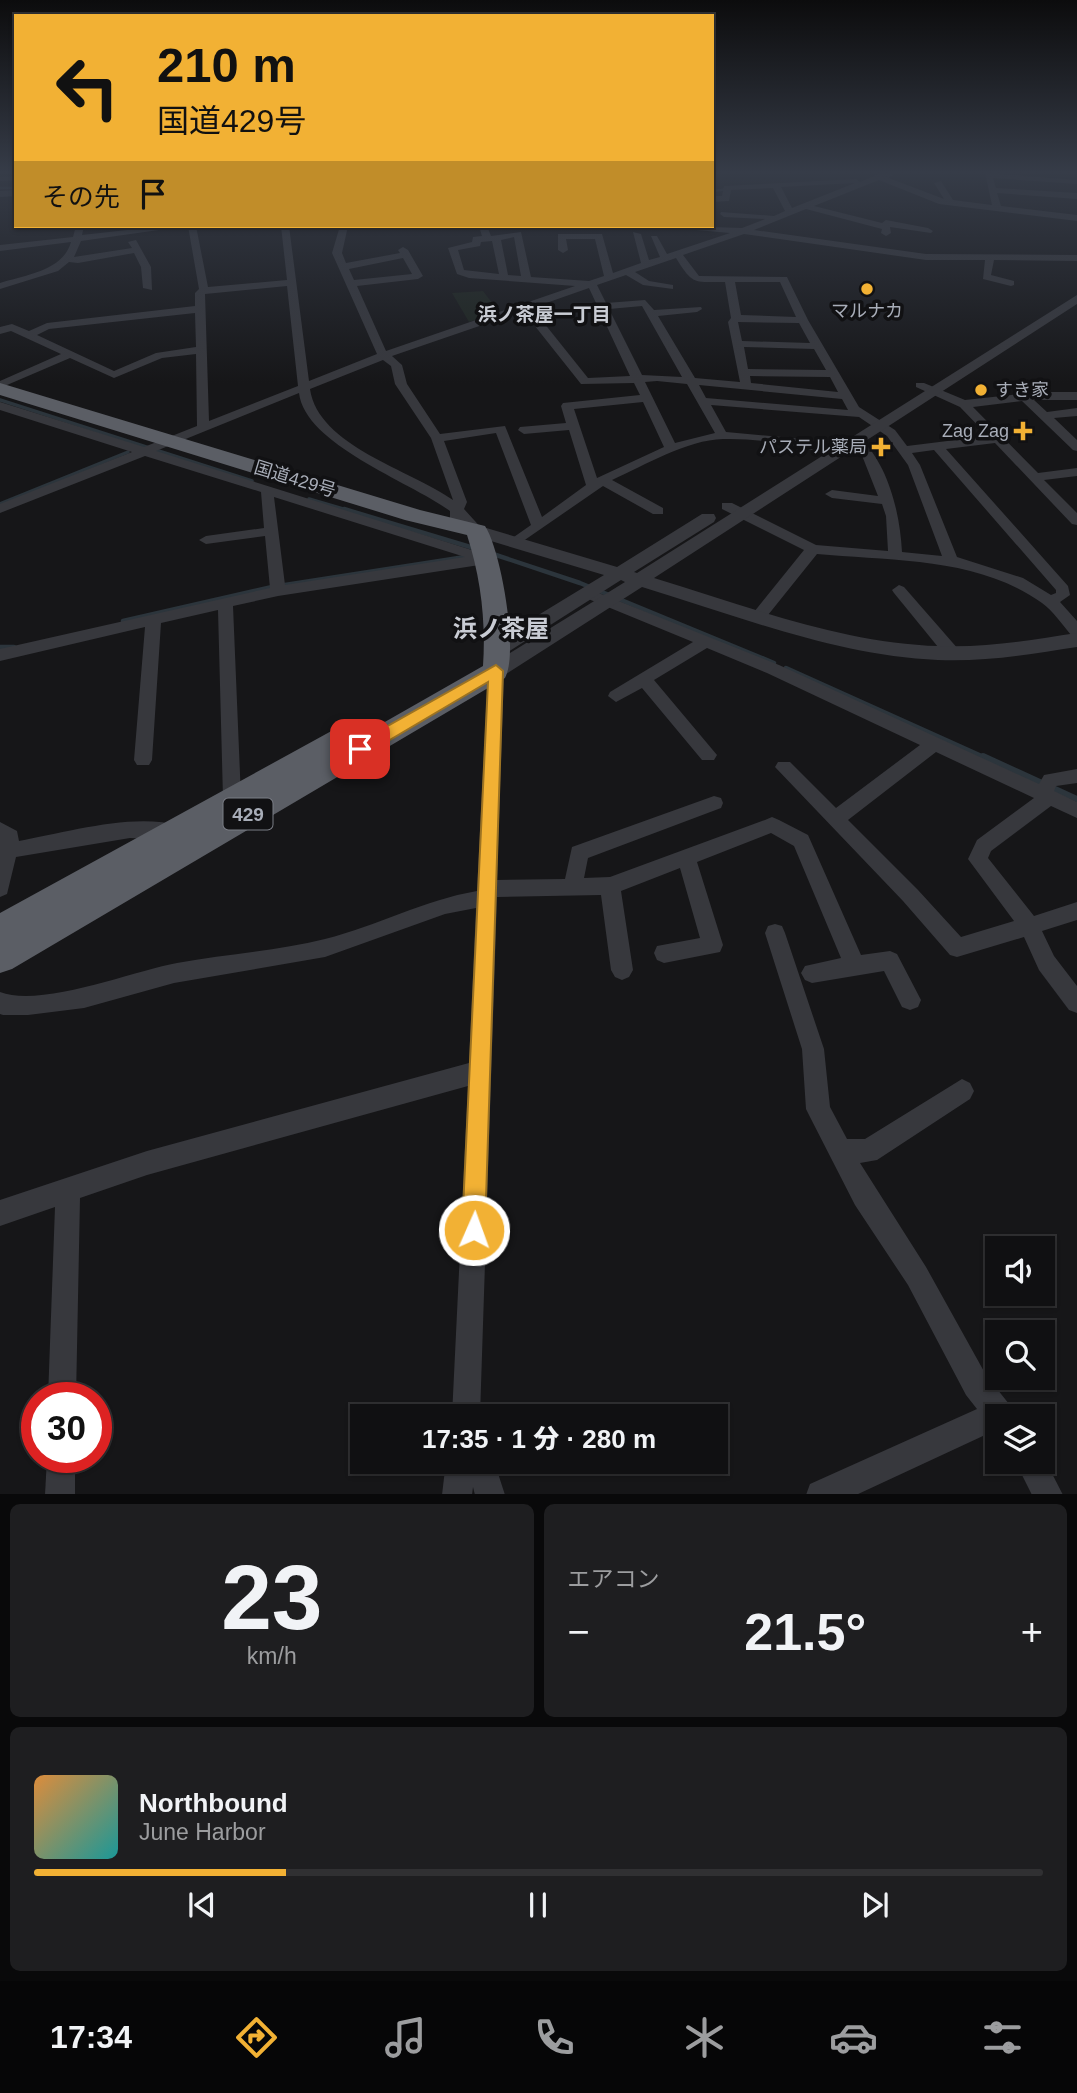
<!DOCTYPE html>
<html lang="ja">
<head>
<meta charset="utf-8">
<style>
  :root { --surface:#101012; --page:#1e1e20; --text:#f1f3f6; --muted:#9c9d9f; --line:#303032; --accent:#f2b134 }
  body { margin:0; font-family:Helvetica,"Noto Sans JP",sans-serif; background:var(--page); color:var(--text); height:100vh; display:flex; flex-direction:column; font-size:26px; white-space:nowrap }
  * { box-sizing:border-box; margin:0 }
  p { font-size:23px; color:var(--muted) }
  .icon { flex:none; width:38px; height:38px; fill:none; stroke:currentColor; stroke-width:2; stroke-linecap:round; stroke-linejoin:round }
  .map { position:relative; height:1494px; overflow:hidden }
  .side { display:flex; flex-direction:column; gap:10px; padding:10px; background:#09090a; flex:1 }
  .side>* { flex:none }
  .top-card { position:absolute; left:14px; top:14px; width:700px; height:214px; border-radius:0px; box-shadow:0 2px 5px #0004,0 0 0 2px var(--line); background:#f2b134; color:#111; overflow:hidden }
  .tools { position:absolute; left:985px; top:1236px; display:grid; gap:14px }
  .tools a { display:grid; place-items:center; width:70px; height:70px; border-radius:0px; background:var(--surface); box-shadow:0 2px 5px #0004,0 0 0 2px var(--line); font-size:35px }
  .speed { position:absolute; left:21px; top:1382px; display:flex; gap:14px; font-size:35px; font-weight:700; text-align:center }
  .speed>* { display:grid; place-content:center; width:91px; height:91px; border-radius:50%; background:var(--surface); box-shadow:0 2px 5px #0004,0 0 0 2px var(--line); line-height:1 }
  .speed .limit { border:10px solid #d22; background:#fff; color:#111 }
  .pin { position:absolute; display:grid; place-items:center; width:60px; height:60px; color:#fff; margin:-30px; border-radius:14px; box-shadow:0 4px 10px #0006 }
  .me { position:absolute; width:77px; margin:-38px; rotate:2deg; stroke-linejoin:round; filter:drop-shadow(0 0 5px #0008) }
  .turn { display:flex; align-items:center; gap:24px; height:147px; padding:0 28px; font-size:32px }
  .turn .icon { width:91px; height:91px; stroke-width:2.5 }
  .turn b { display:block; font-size:49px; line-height:60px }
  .then { display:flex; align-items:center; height:66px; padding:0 28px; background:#0003; gap:14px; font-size:26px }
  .big { font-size:52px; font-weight:800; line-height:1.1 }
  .side .widget { flex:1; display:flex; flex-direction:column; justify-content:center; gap:10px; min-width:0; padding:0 24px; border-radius:10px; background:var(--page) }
  .side .dial { align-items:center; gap:0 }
  .dial b { font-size:91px; line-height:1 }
  .song { display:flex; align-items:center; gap:21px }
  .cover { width:84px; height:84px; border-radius:10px; background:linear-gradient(135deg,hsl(30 70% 55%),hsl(180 70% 35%)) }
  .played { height:7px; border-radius:4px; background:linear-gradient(90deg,var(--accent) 25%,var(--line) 25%) }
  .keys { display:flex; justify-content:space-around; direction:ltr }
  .heat { display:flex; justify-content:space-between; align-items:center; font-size:38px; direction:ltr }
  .side .tiles { flex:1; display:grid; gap:10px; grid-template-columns:1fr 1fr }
  .widget:last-child { grid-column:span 2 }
  .trip { position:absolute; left:350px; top:1404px; width:378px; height:70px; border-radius:0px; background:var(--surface); box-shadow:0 2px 5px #0004,0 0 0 2px var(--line); font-weight:800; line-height:70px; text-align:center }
  .dock { display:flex; height:112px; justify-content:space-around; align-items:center; background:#060607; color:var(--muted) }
  .dock .icon { width:49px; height:49px }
  .dock .active { color:var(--accent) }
  .dock b { font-size:32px; color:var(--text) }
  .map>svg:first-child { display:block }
  .green { fill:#1c231d }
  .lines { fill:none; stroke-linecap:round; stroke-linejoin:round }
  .stream-far3 { stroke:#2c353c; stroke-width:2.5 }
  .stream-far2 { stroke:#2c353c; stroke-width:3.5 }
  .stream-far1 { stroke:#2c353c; stroke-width:4.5 }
  .stream { stroke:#2c353c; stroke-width:6 }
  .minor { fill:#37383d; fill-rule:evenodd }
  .tertiary { fill:#37383d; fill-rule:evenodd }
  .trunk { fill:#5b5e65; fill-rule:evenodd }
  .route { fill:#f2b134; stroke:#9d7322; stroke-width:2 }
  .poi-dot { fill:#f2b134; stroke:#111113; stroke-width:2.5 }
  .labels { text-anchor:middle; stroke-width:7; stroke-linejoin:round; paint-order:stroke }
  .far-poi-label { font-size:18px; fill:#a8adb8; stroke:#111113; text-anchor:end }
  .far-street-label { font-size:18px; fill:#a8adb8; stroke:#111113 }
  .far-neighbourhood-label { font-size:19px; font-weight:bold; fill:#c9ccd4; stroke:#111113 }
  .shield { fill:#111113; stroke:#7b7e86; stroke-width:2 }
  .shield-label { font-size:19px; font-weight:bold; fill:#a8adb8 }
  .quarter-label { font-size:24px; font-weight:bold; fill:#c9ccd4; stroke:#111113 }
</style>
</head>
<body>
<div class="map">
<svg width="1077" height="1495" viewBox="0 0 1077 1495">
  <rect width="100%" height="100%" fill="#161618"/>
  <path class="green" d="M483,291L499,312L469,322L452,293Z"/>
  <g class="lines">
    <g class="stream-far3">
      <path d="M887,177L895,173"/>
      <path d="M0,188H16"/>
      <path d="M712,191L729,189"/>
    </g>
    <g class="stream-far2">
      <path d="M0,400L252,481"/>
      <path d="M309,499L350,511"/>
      <path d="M0,504L128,452"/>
    </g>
    <g class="stream-far1">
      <path d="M344,509L477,549"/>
      <path d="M490,553L580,583L774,663"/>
      <path d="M123,621L272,587L465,557"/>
      <path d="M0,647H14"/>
      <path d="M786,668L986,758"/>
    </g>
    <path class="stream" d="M983,756L1077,799"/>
    <g class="minor">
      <path d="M881,173H893L886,177L944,199L934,183L941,181L953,200L992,205L985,173L1077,180V184L993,178L996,188L1077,193V199L997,193L1001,206L1077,215V221L939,204L879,180L814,206L882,223L886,220L928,228L933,231L931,233L890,227L891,233L886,236L881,233L882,229L806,209L754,230L926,254L1077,255V261L994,260L991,275L1014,281V285L1011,286L983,279L985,260H926L744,234L683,255L699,276L787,277L808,320L859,407L895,430L907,446L988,436L960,407L916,387V383H924L965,400L1038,392H1077V400H1034L1047,412L1077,408V416L1054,418L1077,440V451L1073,450L1022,401L973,407L1038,473L1077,468V476L1044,480L1077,513V525L1072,524L995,443L946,449L1068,586L1070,595L1060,602L1077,621V636L1071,635C1062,624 1053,611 1042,603C978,557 892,561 817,554L764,620H754L751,616L754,612L804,550L722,509V503H732L816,545L888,551L886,516L882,504L832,498L825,494L832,490L878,496L861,453L851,443V437H859C889,465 900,514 902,552L942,556L908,465L887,436L859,417L711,405L726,432L804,439L826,448L820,452C790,444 754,438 723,439C687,440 645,465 612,480L663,508V514H653L603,486L516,546L511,545V539L531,525L496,433L444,441L467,502L464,509L484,531L477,535L472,534L459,520H450V511C411,482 305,445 299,393L156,451L491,556L493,559L486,564L278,596L233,606L241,798L238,803L232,805L226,803L223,798L218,610L161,623L152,760L149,765H137L134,760L145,627L0,661V649L270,588L265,536L206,544L199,540L206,536L264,528L261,492L145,456L0,513V504L132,452L0,410V402L144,447L197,426L196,354L162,358L114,378L70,358L0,388V381L61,354L11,331L0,334V327L12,324L29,331L47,323L195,306V293L199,289L188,226H196L208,287L287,280L281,226H289L309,381L377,354L332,253L340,226H348L342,253L346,263L400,253L398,250L403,247L408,250L423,276L418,279L357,286L386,351L575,286L469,278L457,274L448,248L472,242L473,237L482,236L479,226H487L491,236L521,232L531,277L589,281L604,276L595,239H566L568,250L563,253L558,250V234H602L613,273L641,263L633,232L641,234L649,260L660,257L651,236H657L667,254L730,233L685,229L681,226L742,228L765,219L724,217L720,214L721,212L774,216L785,211L773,188L731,190L729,201L712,202V196H722L724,186L856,179L860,182ZM855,183L792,208L781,187ZM514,237L521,276L508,275L501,240ZM492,241L499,274L464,270L458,250L480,246L481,242ZM403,258L412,274L354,280L349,269ZM676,258C693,285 693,282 725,282L731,318L728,322L740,382L695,378L658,316L697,312L702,309L701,307L654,310L645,300L606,303L597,285L626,275L643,285L673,289V285L649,281L635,272ZM735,282H780L796,317L741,315ZM287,286L298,386L209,421L205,294ZM589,288L630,376L588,378L532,308ZM642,306L682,377L642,375L609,309ZM523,311L581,384L634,383L640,395L563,403L561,406L566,423L520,427L518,430L524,434L569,430L586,485L542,517L505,426L440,434L407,384L402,365L392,356ZM195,313L196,347L156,353L114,371L37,335L49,329ZM738,322L799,323L810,343L742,341ZM744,347L814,349L826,370L748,369ZM383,360L391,366L395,384L431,438L453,500C411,470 318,446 310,389ZM750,376L830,377L838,392L751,383ZM657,381L687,384L715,433L675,443L645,382ZM699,385L842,399L848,410L706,398ZM643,402L664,447L597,478L574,409ZM934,450L1056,590V593L1051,595L1023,578L957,557L920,465L912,453ZM274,497L465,557L285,585Z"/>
      <path d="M16,176V180L0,181V177Z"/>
      <path d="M16,190V196L0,197V191Z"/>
      <path d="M76,226H84L82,235L163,226H187L81,241L74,257L132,248L128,242L136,240L151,267L152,290L143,288L141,267L134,253L78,263L69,262L58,271L0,289V283C25,275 63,271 71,242L0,251V245L73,237Z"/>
      <path d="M899,585L904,587L959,650L961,654L959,658H947L894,593L892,590Z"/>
      <path d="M586,588L779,665L1039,784L1044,775L1077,769V783L1056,786L1054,791L1077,802V818L1051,806L991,851L988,858L1034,916L1077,902V920L1042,931L1054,956L1077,986V1013L1069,1010L1039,970L1024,937L957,957L950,955L903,901L775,767L778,762H790L836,808L920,745L767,673L707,648L654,680L717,755L714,760H702L642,688L616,702L608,696L610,692L693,642L581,596L579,593ZM936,752L1034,798L977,840L968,859L1014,921L961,937L918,890L848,820Z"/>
      <path d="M496,665L504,671L497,880L565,879L572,847L714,796L721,798L723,803L721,808L588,858L584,878L610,877L765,820L772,817L779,820L808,835L861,955L890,951L897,954L921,1000L918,1007L910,1010L902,1007L884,971L812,983L805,980L801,973L805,966L841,958L794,846L771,833L697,862L723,945L720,952L664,963L657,960L654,953L657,946L700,938L680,868L621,891L633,970L629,977L622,980L615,977L611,970L601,895L497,897L480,1416H452L468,1086L147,1175L80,1198L76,1398H48L55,1207L0,1226V1200L147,1151L469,1063L476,908L445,914L325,957L174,983L84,1008L28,1015H3L0,1014V992C41,1008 133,971 177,963C226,954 277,951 325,939C377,926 424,900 477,891L488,671Z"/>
      <path d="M0,822L17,831L19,841C64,833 135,812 179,826L181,832L179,838L172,840L130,838L16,857L7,894L0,897Z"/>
      <path d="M775,924L782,926L785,933L824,1049L830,1107L847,1139H865L962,1079L970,1083L974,1091L970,1099L877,1160L860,1163L926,1267L986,1375L1009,1404L1014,1416H998V1429L856,1495H806L810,1484L977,1409L966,1395L908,1285L855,1205L810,1117L806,1109L802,1049L765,933L768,926Z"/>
      <path d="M1043,1456L1063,1495H1032L1015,1461H1043Z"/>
      <path d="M47,1458H75V1495H45Z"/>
      <path d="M446,1461H494L505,1495H475L473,1487L472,1495H442Z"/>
    </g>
    <path class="tertiary" d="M1077,295V304L654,578C747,606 841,643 939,646C986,648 1031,640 1077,633V647C1031,654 985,662 938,660C837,656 738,616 642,587L503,676H489L486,671L489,666L625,582L621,580L505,654H491L488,649L491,644L604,575L471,535L469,531L471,527H483L617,567L702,514H714L716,518L714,522L634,572L637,573Z"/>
    <path class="trunk" d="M0,383L420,510L485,526C501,550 519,653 505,678L12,969L0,973V913L346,723L356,720L366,723L369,731L483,666C486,622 481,578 467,535L405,520L0,395Z"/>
  </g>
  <linearGradient id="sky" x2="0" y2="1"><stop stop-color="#0c0c0d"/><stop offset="0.45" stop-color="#363c48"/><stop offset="1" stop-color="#363c48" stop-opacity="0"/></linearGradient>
  <rect width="1077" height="383" fill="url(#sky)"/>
  <path class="route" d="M496,665L503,671L485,1230L482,1238L474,1241L466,1238L462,1230L488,682L366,754H354L352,749L354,745Z"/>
  <g class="poi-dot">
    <circle cx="867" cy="289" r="7"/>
    <circle cx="981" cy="390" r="7"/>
    <path d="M1019.5 420.5h7v7h7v7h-7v7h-7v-7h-7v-7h7z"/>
    <path d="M877.5 436.5h7v7h7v7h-7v7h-7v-7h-7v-7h7z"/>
  </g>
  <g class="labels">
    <g class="far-poi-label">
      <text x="867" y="317" text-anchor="middle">マルナカ</text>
      <text x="995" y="396" text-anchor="start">すき家</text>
      <text x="1009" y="437">Zag Zag</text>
      <text x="867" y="453">パステル薬局</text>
    </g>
    <g class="far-street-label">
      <text transform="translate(295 479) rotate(17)" y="6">国道429号</text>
    </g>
    <g class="far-neighbourhood-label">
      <text x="544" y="321">浜ノ茶屋一丁目</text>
    </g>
    <rect class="shield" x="223.5" y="798.5" width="49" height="31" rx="5"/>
    <g class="shield-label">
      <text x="248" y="821">429</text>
    </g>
    <g class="quarter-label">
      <text x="501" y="637">浜ノ茶屋</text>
    </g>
  </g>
</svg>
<div class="tools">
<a><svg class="icon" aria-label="sound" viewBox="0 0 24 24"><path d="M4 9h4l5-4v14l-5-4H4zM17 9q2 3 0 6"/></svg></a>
<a><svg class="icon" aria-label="search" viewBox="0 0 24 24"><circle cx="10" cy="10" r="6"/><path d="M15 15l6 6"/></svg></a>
<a><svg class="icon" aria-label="layers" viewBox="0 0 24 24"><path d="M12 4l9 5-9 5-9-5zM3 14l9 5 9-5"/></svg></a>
</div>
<div class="speed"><div class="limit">30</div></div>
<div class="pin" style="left:360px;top:749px;background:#d93025"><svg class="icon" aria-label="arrive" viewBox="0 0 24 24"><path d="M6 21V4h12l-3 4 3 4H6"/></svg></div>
<svg class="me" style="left:474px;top:1230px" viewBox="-20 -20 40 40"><circle r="17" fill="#f2b134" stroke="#fff" stroke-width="3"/><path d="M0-11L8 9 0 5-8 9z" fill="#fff"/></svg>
<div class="trip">17:35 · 1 分 · 280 m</div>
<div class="top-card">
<div class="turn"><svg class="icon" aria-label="left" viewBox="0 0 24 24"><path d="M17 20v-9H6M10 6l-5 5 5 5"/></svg><div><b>210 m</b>国道429号</div></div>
<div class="then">その先<svg class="icon" aria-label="arrive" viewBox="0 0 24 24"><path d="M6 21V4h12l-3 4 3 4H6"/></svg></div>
</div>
</div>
<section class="side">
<div class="tiles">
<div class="widget dial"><b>23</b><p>km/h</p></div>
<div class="widget"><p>エアコン</p>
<div class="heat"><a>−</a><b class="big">21.5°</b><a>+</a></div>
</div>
<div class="widget">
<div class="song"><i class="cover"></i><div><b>Northbound</b><p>June Harbor</p></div></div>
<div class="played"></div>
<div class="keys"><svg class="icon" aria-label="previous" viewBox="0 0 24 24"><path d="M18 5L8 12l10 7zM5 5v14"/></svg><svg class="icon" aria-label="pause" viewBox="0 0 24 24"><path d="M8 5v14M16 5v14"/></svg><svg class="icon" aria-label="next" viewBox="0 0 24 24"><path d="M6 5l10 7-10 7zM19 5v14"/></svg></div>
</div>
</div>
</section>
<nav class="dock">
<b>17:34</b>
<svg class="icon active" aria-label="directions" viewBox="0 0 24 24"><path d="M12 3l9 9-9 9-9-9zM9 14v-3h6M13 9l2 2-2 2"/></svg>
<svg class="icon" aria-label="music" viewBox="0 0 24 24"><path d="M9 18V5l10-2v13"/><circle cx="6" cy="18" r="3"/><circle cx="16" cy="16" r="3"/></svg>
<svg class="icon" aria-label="phone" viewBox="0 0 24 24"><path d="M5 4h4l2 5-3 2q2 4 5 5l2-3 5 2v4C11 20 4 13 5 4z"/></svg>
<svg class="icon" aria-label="climate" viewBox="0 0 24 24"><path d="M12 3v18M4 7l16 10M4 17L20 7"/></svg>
<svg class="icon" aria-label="car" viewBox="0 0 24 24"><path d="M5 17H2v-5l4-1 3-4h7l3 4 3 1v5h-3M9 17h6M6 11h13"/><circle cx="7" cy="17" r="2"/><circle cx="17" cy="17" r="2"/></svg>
<svg class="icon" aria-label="filters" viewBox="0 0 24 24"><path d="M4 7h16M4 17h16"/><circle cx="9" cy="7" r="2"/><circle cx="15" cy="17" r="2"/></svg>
</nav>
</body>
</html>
